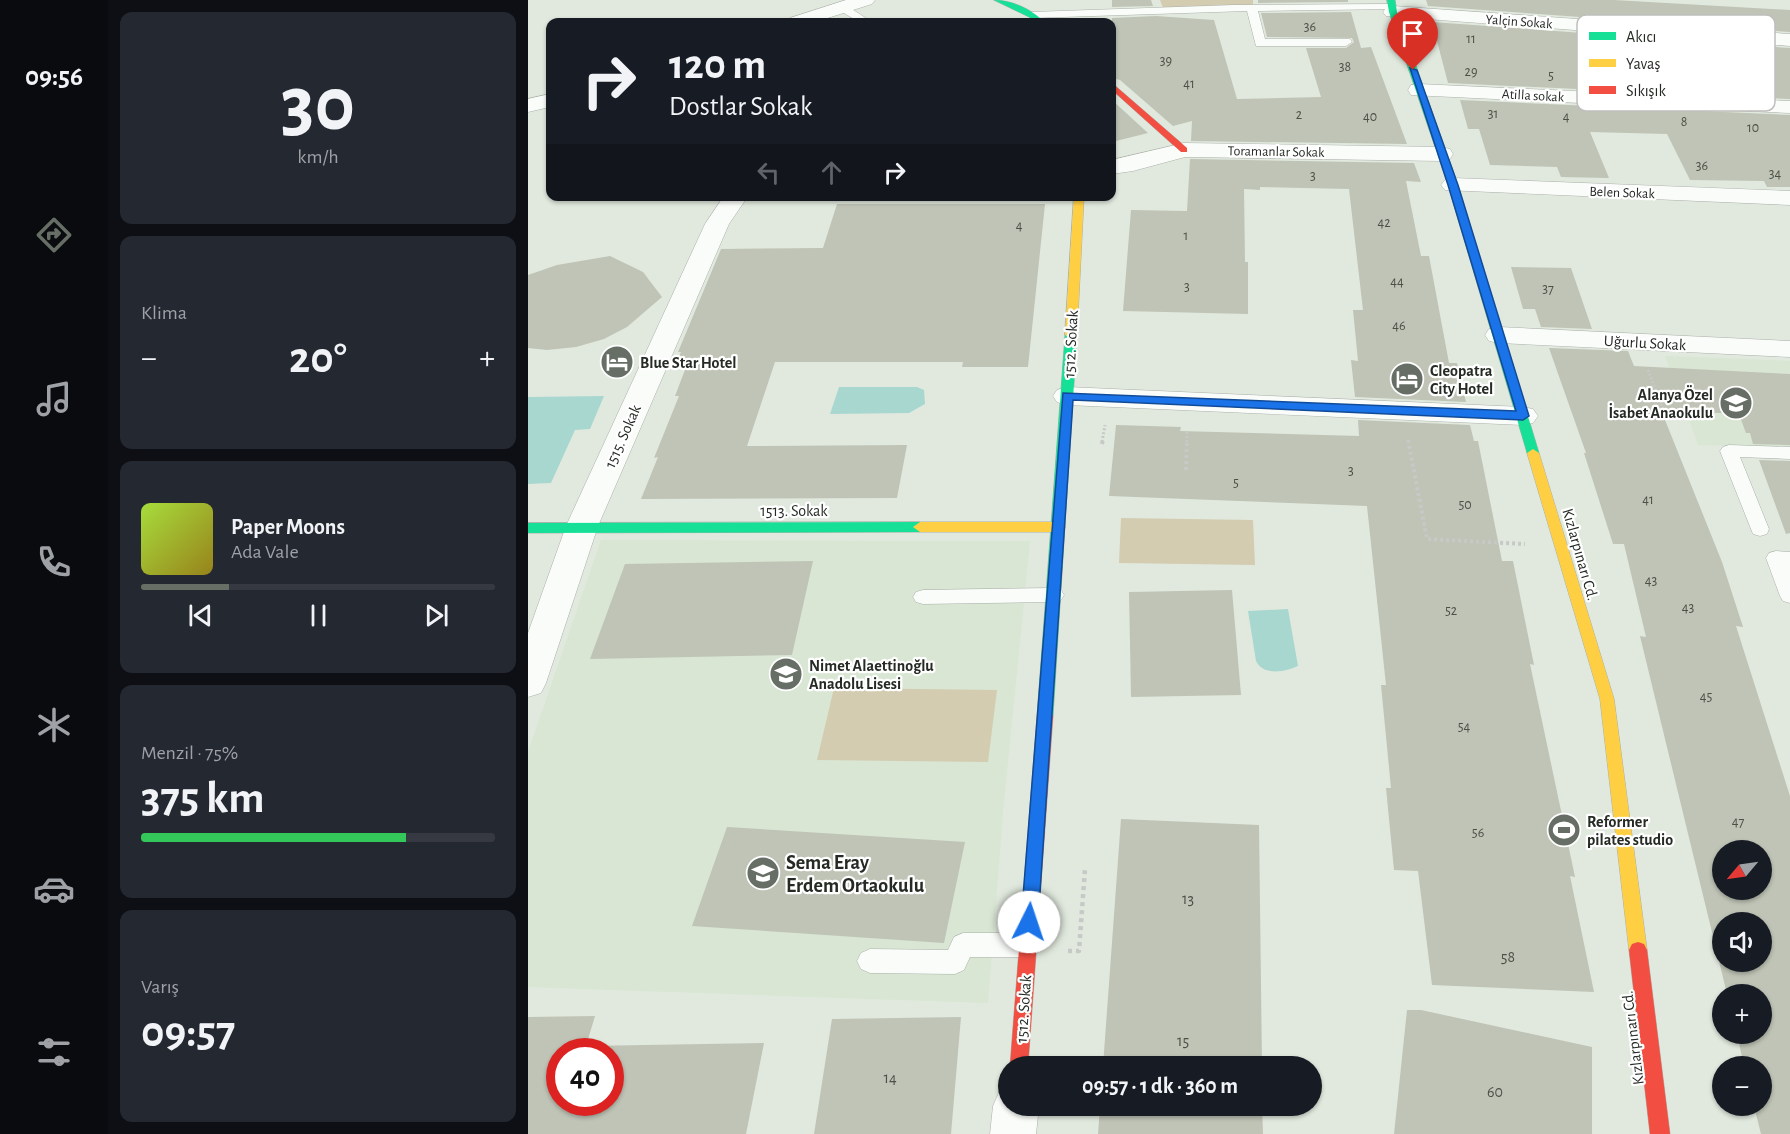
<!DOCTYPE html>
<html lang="tr">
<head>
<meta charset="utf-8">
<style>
  :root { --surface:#171b24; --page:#242831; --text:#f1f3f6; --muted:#9ea1a6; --line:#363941; --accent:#676e65 }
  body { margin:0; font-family:"Alegreya Sans",sans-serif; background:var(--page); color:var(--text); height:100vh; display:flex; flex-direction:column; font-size:22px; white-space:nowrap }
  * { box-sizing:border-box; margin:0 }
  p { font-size:20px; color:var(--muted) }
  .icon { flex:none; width:33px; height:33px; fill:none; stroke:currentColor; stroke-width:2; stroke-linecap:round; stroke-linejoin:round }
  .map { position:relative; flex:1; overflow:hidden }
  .panel { display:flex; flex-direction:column; gap:12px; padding:12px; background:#0d0f14; width:420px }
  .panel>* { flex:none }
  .hud { position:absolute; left:18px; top:18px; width:570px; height:183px; border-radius:12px; box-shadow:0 2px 4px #0004; background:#171b24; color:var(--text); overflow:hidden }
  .needle { width:39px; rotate:241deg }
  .buttons { position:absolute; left:1184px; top:840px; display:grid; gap:12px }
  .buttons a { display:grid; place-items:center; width:60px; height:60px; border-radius:50%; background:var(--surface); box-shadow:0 2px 4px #0004; font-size:30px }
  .speed { position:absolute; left:18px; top:1038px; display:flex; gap:12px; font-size:30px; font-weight:700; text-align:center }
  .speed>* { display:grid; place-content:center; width:78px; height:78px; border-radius:50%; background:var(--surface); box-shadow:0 2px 4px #0004; line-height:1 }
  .speed .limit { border:9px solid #d22; background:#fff; color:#111 }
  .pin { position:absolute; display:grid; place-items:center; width:51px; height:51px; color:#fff; margin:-62px -26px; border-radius:50% 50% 50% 0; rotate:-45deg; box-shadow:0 0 6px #0007 }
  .pin .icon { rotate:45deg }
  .me { position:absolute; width:66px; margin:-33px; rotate:4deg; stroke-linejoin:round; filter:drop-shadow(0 0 4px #0008) }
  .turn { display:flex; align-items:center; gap:21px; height:126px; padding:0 24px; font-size:27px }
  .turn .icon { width:78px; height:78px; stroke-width:2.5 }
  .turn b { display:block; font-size:42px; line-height:51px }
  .lanes { display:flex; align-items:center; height:57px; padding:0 24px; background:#0003; justify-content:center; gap:30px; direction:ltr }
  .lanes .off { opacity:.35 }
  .big { font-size:45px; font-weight:700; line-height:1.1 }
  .panel .card { flex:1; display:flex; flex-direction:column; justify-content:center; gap:9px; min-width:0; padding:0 21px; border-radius:12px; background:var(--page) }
  .panel .dial { align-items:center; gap:0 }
  .dial b { font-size:78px; line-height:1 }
  .song { display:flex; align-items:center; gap:18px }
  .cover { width:72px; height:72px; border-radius:9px; background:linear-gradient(135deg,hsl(80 70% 55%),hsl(50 70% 35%)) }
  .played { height:6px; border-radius:3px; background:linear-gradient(90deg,var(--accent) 25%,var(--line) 25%) }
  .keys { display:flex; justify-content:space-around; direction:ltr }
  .heat { display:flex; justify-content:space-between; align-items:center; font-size:33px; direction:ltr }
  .charge { height:9px; border-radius:4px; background:linear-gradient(90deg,#34c759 75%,var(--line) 0) }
  .trip { position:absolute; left:470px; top:1056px; width:324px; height:60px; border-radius:30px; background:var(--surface); box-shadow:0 2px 4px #0004; font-weight:700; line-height:60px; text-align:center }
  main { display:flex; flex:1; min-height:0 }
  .menu { display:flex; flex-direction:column; width:108px; justify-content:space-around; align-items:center; background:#090b0e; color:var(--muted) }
  .menu .icon { width:42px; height:42px }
  .menu .active { color:var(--accent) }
  .menu b { font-size:27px; color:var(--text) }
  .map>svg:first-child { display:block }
  .built { fill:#d8e6d3 }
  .green { fill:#d3ccb0 }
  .water { fill:#a8d7d0 }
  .building { fill:#bfc4b6; fill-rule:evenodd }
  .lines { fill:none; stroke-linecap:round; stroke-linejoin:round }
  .lane-casing { stroke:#abb0a9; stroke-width:1 }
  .street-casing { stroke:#abb0a9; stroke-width:1 }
  .fast-casing { stroke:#abb0a9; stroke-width:1 }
  .slow-casing { stroke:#abb0a9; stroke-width:1 }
  .jam-casing { stroke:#abb0a9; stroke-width:1 }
  .path-far2 { stroke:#c6c9c6; stroke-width:3; stroke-dasharray:2 2; stroke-linecap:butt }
  .path-far1 { stroke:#c6c9c6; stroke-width:4; stroke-dasharray:3 3; stroke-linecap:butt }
  .path { stroke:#c6c9c6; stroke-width:4.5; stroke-dasharray:4 4; stroke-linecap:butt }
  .lane { fill:#fafcfa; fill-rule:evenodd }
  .street { fill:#fafcfa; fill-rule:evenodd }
  .fast { fill:#16e098; fill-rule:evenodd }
  .slow { fill:#ffcf43; fill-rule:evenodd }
  .jam { fill:#f24e42; fill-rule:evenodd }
  .path-bridge { stroke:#c6c9c6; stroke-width:3; stroke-dasharray:2 2; stroke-linecap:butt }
  .route { fill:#1a73e8; stroke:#114b97; stroke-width:1.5 }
  .labels { text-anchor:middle; stroke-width:4.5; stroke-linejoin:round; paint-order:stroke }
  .far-street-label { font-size:14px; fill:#252b24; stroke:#fff }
  .number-label { font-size:14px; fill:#4c5148 }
  .street-label { font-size:16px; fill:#252b24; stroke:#fff }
  .poi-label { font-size:16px; font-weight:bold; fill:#252b24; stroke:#fff; text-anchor:start }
  .near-number-label { font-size:16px; fill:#4c5148 }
  .near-poi-label { font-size:20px; font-weight:bold; fill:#252b24; stroke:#fff; text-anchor:start }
  .key { fill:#fff; stroke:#bebfbd; stroke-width:1.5 }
  .key-label { font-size:16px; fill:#252b24 }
</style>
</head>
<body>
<main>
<nav class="menu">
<b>09:56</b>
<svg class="icon active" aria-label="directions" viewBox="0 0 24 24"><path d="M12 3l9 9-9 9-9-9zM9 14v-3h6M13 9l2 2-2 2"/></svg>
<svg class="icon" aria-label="music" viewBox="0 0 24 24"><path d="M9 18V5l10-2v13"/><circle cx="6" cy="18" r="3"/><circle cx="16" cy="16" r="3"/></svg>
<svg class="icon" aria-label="phone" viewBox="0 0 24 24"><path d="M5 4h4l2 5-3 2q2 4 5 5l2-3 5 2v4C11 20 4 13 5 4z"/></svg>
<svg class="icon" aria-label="climate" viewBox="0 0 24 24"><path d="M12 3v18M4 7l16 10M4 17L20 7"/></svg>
<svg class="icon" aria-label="car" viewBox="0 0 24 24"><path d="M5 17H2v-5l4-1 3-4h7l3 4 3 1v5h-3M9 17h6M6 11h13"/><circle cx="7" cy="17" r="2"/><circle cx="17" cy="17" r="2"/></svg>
<svg class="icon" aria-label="filters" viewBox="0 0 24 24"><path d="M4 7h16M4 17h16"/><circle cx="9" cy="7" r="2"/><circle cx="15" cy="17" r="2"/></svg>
</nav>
<section class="panel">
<div class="card dial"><b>30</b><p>km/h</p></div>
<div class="card"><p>Klima</p>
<div class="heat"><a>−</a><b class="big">20°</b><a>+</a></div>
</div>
<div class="card">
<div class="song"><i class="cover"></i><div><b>Paper Moons</b><p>Ada Vale</p></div></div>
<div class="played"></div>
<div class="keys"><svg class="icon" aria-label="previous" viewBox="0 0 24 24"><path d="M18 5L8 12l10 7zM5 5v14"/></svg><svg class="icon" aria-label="pause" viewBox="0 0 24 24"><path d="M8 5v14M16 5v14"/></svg><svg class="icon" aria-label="next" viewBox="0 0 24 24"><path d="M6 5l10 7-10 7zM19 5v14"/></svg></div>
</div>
<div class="card"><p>Menzil · 75%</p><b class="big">375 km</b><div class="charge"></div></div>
<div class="card"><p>Varış</p><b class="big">09:57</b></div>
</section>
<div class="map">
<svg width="1262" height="1134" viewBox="0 0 1262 1134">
  <rect width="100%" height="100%" fill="#e1e9de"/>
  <g class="built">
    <path d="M1137,356L1262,361V447L1170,445Z"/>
    <path d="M73,540L502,541L476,801L460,1003L0,987V752Z"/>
  </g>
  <g class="green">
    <path d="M632,0H725V6L635,8Z"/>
    <path d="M593,518L725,520L727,565L591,563Z"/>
    <path d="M306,688L469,690L460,762L289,760Z"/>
  </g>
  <g class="water">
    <path d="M311,387H389L396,390L397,404L381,413L302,414Z"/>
    <path d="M76,396L62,429L47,430L23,483L0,484V397Z"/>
    <path d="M760,609L770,666C757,672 735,676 728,661L720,611Z"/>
  </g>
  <g class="building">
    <path d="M584,0H623L625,6L584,7Z"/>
    <path d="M730,0H820V2L730,3Z"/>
    <path d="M898,0H1086L1262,10V32L900,6Z"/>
    <path d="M823,12L833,48L843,47L879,144L663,141L664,121L645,126L592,80L584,78V18L628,16L686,20L709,99L793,97L778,48H818L826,42L824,38L739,37L733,13Z"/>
    <path d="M904,22L1262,48V99L920,83Z"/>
    <path d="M584,100L620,133L584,142Z"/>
    <path d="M932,100L1262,115V187H1239L1236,181L1162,180L1139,134L1062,132L1081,178L1033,177L1029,167L962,165L951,129H940Z"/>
    <path d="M662,159L886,163L893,182L878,181L893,256H901L921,363H929L938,402L827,397L823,360L830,361L825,310H835L821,189L732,187V190L716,189L717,262H720V314L595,311L603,210L659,211Z"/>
    <path d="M309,204H517L500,367H434L435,362H247L219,446L379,445L369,498L113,499L130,457L126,458L151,396H147L160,362L148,363L153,352H150L193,249L295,248Z"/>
    <path d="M82,256L115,272L134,297L99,327L76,339L48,347L19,350L0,348V275L29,265Z"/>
    <path d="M983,267L1043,268L1064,329L1013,327L1007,309H995Z"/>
    <path d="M1021,348L1100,351L1106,366L1262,374V445L1225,444L1222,433H1218L1211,414L1133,410L1194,562L1215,627L1208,626L1262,796V1134H1233L1226,1106H1233V1066H1216L1209,1034H1233V994H1199L1112,636L1118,637L1096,544H1085L1056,453H1058ZM1194,850H1233V890H1194ZM1194,922H1233V962H1194Z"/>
    <path d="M830,420L942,425L946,441H950L974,561H985L1006,665L1002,664L1047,877L1042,876L1066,992L904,985L890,871L866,870L858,788H863L853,685H858L839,506L581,496L588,425L653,427L652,431L831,436Z"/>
    <path d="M1231,460L1262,461V533L1258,534Z"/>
    <path d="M285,561L264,655L62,659L97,564Z"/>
    <path d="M704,590L713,695L603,697L601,592Z"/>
    <path d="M593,819L731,825L734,1066H575Z"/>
    <path d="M199,827L437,842L416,943L164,926Z"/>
    <path d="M879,1010H893L1064,1047V1134H866Z"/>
    <path d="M67,1016L58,1046L236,1043L218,1134H0V1017ZM32,1052H82V1102H32Z"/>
    <path d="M433,1017L423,1134H286L304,1019Z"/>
    <path d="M572,1106H734L735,1134H570Z"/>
  </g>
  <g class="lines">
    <g class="lane-casing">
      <g id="lane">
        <path d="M864,4L868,5V9L730,11L737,39H822L824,42L818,46H728L719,11L504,18L498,15L504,12L706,5Z"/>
        <path d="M315,5L319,6L344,22H331L311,10L309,8Z"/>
        <path d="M1201,445L1262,447V459L1212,457L1241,529L1239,534L1232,536L1225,534L1223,529L1192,451L1195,447Z"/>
        <path d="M1248,551L1262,552V603L1255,601L1252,596L1238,558L1241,553Z"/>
        <path d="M526,588L533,590L536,595L533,600L526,602L395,604L388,602L385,597L388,592L395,590Z"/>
        <path d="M435,933H500L509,937L513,945L509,953L500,957H442L436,970L427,974L342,973L333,969L329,961L333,953L342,949L420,950L426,937Z"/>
      </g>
    </g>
    <g class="street-casing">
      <g id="street">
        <path d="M318,0H347L344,4L287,22H259L262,18Z"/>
        <path d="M865,6L1262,34V46L858,16L855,12L858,8Z"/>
        <path d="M891,84L1262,101V113L883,95L880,90L883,85Z"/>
        <path d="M22,94V107L0,112V99Z"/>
        <path d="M656,143L914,147L922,149L925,154L922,159L914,161L657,157L605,171L584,174V160Z"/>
        <path d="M925,178L1262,191V205L917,190L913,185L917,180Z"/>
        <path d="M196,196H220L201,224L70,526L18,683L13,693L0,697V633L38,526L177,224Z"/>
        <path d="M971,327L1262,341V357L971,343L961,341L957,335L961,329Z"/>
        <path d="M539,387L995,407L1005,409L1010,416L1005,423L995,425L539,405L529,402L525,396L529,390Z"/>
        <path d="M480,1086V1106H511L508,1134H462L465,1106L472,1090Z"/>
      </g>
    </g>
    <g class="fast-casing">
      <g id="fast">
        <path d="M466,0C483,0 504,9 516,22H508L501,17Z"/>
        <path d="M859,0H867L869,12L930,185L1011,453L1009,456H1001L999,453L920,185L861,12Z"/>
        <path d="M543,332L549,335L525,716L522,720L517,722L512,720L509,716L537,335Z"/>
        <path d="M392,522L399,527L392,532L0,533V523Z"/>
      </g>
    </g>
    <g class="slow-casing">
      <g id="slow">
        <path d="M546,196H556L549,335L543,338L537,335Z"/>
        <path d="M1005,449L1011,453L1086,699L1119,950L1116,956L1110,958L1104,956L1101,950L1072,699L999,453Z"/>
        <path d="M392,522H531L538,527L531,532H392L385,527Z"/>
      </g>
    </g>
    <g class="jam-casing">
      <g id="jam">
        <path d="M584,83L659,148V152H653L584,90Z"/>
        <path d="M517,710L522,712L525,716L500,1066H482L509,716L512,712Z"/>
        <path d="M1110,942L1116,944L1119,950L1142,1134H1122L1101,950L1104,944Z"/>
      </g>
    </g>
    <g class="path-far2">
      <path d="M1120,370L1137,414"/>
      <path d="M574,442L577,425"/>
      <path d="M659,442V430"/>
    </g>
    <g class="path-far1">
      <path d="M880,440L899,539L997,544"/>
      <path d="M574,444L575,440"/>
      <path d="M658,470L659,440"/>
    </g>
    <path class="path" d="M540,951H551L557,869"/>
    <use href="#lane" class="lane"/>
    <use href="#street" class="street"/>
    <use href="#fast" class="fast"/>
    <use href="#slow" class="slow"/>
    <use href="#jam" class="jam"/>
    <path class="path-bridge" d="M111,361L139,362"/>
  </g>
  <path class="route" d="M882,68L889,70L930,185L1001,416L995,420L545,400L510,922L508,928L501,930L495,928L493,922L535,393L988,411L920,185Z"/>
  <defs>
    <g id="hotel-disc" transform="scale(1.725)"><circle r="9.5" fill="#676e65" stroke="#fff"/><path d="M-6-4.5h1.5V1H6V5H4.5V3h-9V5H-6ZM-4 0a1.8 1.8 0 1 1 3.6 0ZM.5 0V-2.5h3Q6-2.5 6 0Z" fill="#fff"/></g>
    <g id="school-disc" transform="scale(1.725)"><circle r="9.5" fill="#676e65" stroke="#fff"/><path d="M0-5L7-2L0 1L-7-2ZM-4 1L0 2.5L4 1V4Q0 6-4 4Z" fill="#fff"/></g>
    <g id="stadium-disc" transform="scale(1.725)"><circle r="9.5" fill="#676e65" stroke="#fff"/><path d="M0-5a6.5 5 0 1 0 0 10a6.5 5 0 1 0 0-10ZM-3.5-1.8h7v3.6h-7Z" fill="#fff"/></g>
  </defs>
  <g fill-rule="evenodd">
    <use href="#hotel-disc" x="89" y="362"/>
    <use href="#hotel-disc" x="879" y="379"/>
    <use href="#school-disc" x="1208" y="403"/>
    <use href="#school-disc" x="258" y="674"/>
    <use href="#stadium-disc" x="1036" y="830"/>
    <use href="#school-disc" x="235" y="873"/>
  </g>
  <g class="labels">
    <g class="far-street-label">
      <text transform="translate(991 21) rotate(4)" y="5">Yalçin Sokak</text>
      <text transform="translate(1005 95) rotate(3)" y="5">Atilla sokak</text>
      <text transform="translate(748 151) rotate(1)" y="5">Toramanlar Sokak</text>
      <text transform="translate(1094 192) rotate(2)" y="5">Belen Sokak</text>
    </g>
    <g class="number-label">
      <text x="782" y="31">36</text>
      <text x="943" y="43">11</text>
      <text x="638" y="65">39</text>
      <text x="817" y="71">38</text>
      <text x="943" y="76">29</text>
      <text x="1023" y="80">5</text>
      <text x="661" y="88">41</text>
      <text x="965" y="118">31</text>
      <text x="771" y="119">2</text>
      <text x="842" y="121">40</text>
      <text x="1038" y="121">4</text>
      <text x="1156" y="126">8</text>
      <text x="1225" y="132">10</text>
      <text x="1174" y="170">36</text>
      <text x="1247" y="178">34</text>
      <text x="785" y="180">3</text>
      <text x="856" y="227">42</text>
      <text x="491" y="230">4</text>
      <text x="658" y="240">1</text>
      <text x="869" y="286">44</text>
      <text x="659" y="291">3</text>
      <text x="1020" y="293">37</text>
      <text x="871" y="330">46</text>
      <text x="823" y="475">3</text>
      <text x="708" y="487">5</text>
      <text x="1120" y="504">41</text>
      <text x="937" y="509">50</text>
      <text x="1123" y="585">43</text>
      <text x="1160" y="612">43</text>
      <text x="923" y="615">52</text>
      <text x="1178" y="701">45</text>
      <text x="936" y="731">54</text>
      <text x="1210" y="826">47</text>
      <text x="950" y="837">56</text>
    </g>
    <g class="street-label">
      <text transform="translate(1117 342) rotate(3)" y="6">Uğurlu Sokak</text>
      <text transform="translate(542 344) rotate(-87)" y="6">1512. Sokak</text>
      <text transform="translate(94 436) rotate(-66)" y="6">1515. Sokak</text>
      <text x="266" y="516">1513. Sokak</text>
      <text transform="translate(1053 554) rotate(74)" y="6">Kızlarpınarı Cd.</text>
      <text transform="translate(495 1009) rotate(-86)" y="6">1512. Sokak</text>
      <text transform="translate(1104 1038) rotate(-97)" y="6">Kızlarpınarı Cd.</text>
    </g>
    <g class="poi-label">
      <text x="112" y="368">Blue Star Hotel</text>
      <text x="902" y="376">Cleopatra<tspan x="902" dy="18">City Hotel</tspan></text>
      <text x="1185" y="400" text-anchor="end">Alanya Özel<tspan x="1185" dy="18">İsabet Anaokulu</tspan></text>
      <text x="281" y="671">Nimet Alaettinoğlu<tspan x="281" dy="18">Anadolu Lisesi</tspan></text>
      <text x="1059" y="827">Reformer<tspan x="1059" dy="18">pilates studio</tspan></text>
    </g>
    <g class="near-number-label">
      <text x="660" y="904">13</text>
      <text x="980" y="962">58</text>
      <text x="655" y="1046">15</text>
      <text x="362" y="1083">14</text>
      <text x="967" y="1097">60</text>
    </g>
    <g class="near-poi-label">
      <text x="258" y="869">Sema Eray<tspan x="258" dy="23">Erdem Ortaokulu</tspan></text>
    </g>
  </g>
  <rect x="1049" y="15" width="198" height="96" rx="9" class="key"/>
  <rect x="1061" y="32" width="27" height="8" fill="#16e098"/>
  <rect x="1061" y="59" width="27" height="8" fill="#ffcf43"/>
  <rect x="1061" y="86" width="27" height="8" fill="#f24e42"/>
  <g class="key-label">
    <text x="1098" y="42">Akıcı</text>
    <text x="1098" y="69">Yavaş</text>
    <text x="1098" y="96">Sıkışık</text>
  </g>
</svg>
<div class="buttons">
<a><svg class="needle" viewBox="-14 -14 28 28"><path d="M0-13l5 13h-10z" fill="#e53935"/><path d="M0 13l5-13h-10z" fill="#9ea1a6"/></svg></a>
<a><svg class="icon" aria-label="sound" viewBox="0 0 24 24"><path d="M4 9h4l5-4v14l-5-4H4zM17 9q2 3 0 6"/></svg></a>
<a>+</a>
<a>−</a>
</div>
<div class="speed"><div class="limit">40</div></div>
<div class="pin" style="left:885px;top:70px;background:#d93025"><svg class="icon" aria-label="arrive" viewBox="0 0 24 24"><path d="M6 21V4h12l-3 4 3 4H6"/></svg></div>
<svg class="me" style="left:501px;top:922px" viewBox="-20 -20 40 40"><circle r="19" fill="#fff"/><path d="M0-13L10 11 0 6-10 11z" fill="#1a73e8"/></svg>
<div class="trip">09:57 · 1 dk · 360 m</div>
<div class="hud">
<div class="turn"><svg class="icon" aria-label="right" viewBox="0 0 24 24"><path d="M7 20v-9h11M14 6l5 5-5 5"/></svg><div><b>120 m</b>Dostlar Sokak</div></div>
<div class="lanes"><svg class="icon off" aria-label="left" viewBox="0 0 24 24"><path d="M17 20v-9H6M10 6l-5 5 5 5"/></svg><svg class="icon off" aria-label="ahead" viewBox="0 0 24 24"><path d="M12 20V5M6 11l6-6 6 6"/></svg><svg class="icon" aria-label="right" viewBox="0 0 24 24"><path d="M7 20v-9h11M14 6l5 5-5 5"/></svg></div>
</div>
</div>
</main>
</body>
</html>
